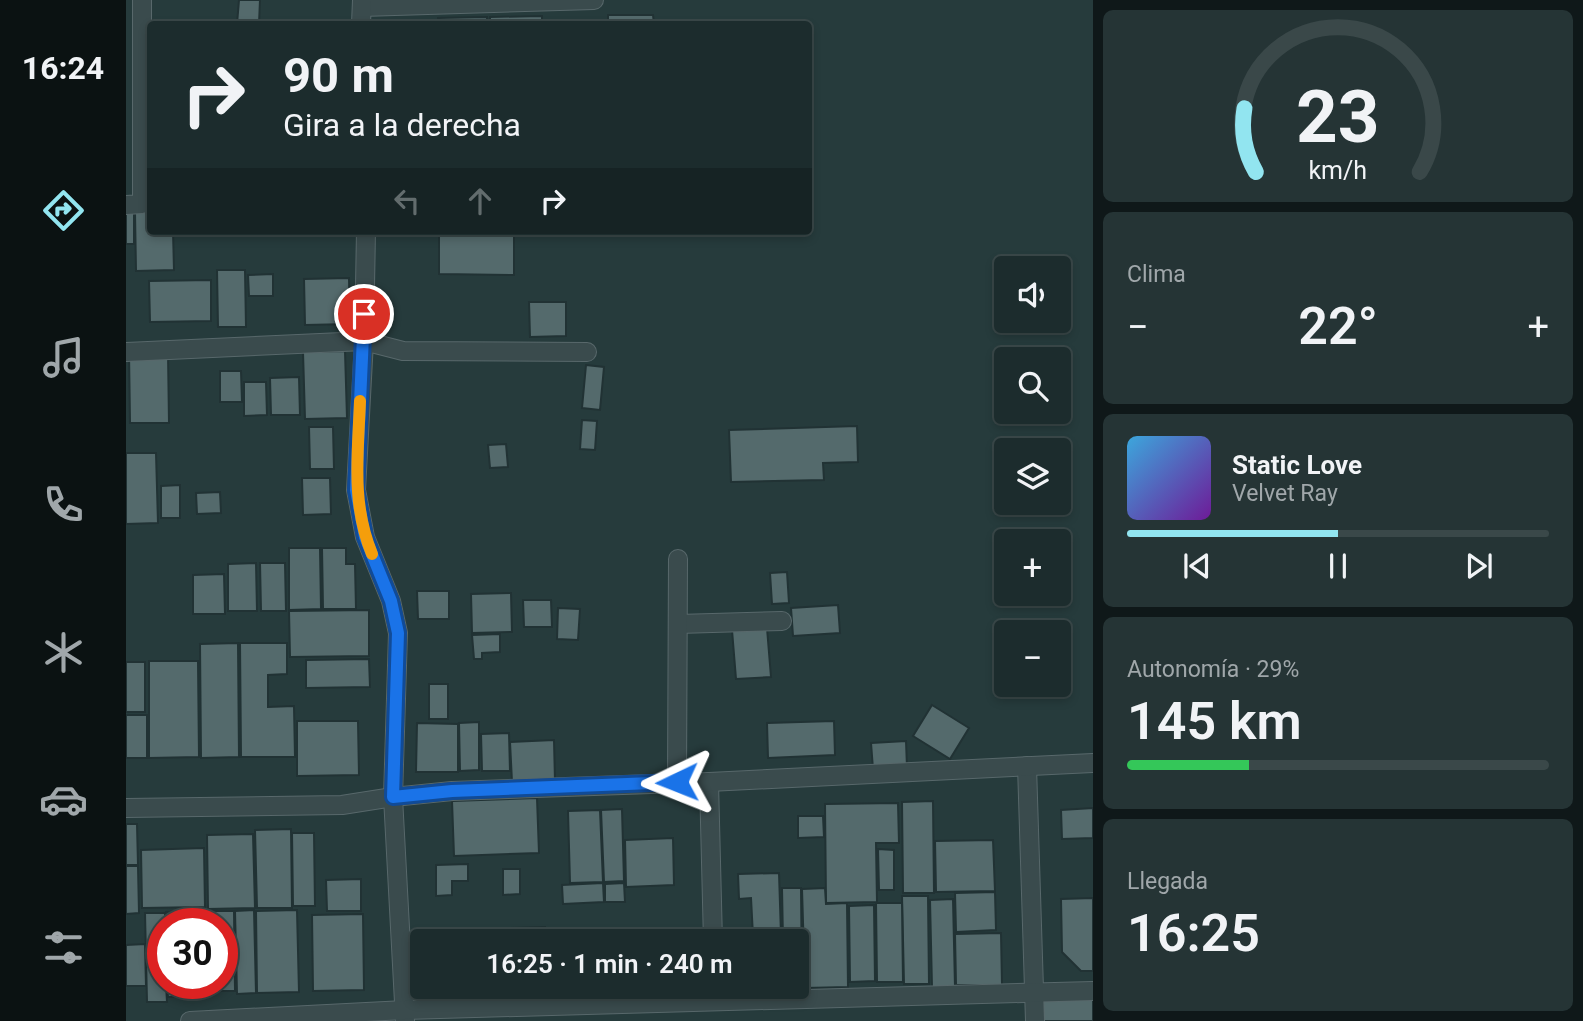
<!DOCTYPE html>
<html lang="es">
<head>
<meta charset="utf-8">
<style>
  :root { --surface:#1c2c2d; --page:#253435; --text:#f1f3f6; --muted:#a0a7aa; --line:#3a4849; --accent:#92e5f0 }
  body { margin:0; font-family:Roboto,sans-serif; background:var(--page); color:var(--text); height:100vh; display:flex; flex-direction:column; font-size:26px; white-space:nowrap }
  * { box-sizing:border-box; margin:0 }
  p { font-size:23px; color:var(--muted) }
  .icon { flex:none; width:38px; height:38px; fill:none; stroke:currentColor; stroke-width:2; stroke-linecap:round; stroke-linejoin:round }
  .map { position:relative; flex:1; overflow:hidden }
  .side { display:flex; flex-direction:column; gap:10px; padding:10px; background:#0f1819; width:490px }
  .side>* { flex:none }
  .guide { position:absolute; left:21px; top:21px; width:665px; height:214px; border-radius:7px; box-shadow:0 4px 10px #0003,0 0 0 2px var(--line); background:#1c2c2d; color:var(--text); overflow:hidden }
  .controls { position:absolute; left:868px; top:256px; display:grid; gap:14px }
  .controls a { display:grid; place-items:center; width:77px; height:77px; border-radius:7px; background:var(--surface); box-shadow:0 4px 10px #0003,0 0 0 2px var(--line); font-size:35px }
  .speed { position:absolute; left:21px; top:908px; display:flex; gap:14px; font-size:35px; font-weight:700; text-align:center }
  .speed>* { display:grid; place-content:center; width:91px; height:91px; border-radius:50%; background:var(--surface); box-shadow:0 4px 10px #0003,0 0 0 2px var(--line); line-height:1 }
  .speed .limit { border:10px solid #d22; background:#fff; color:#111 }
  .pin { position:absolute; display:grid; place-items:center; width:60px; height:60px; color:#fff; margin:-30px; border:4px solid #fff; border-radius:50%; box-shadow:0 2px 7px #0007 }
  .me { position:absolute; width:77px; margin:-38px; rotate:268deg; stroke-linejoin:round; filter:drop-shadow(0 0 5px #0008) }
  .turn { display:flex; align-items:center; gap:24px; height:147px; padding:0 21px; font-size:32px }
  .turn .icon { width:91px; height:91px; stroke-width:2.5 }
  .turn b { display:block; font-size:49px; line-height:60px }
  .lanes { display:flex; align-items:center; height:66px; padding:0 21px; background:#0003; justify-content:center; gap:35px; direction:ltr }
  .lanes .off { opacity:.35 }
  .big { font-size:52px; font-weight:600; line-height:1.1 }
  .side .tile { flex:1; display:flex; flex-direction:column; justify-content:center; gap:10px; min-width:0; padding:0 24px; border-radius:10px; background:var(--page) }
  .side .dial { align-items:center; gap:0 }
  .dial svg { height:182px; overflow:visible; fill:none; stroke:var(--line); stroke-width:7; stroke-linecap:round; text-anchor:middle }
  .dial text { fill:var(--text); stroke:none }
  .song { display:flex; align-items:center; gap:21px }
  .cover { width:84px; height:84px; border-radius:10px; background:linear-gradient(135deg,hsl(200 70% 55%),hsl(280 70% 35%)) }
  .played { height:7px; border-radius:4px; background:linear-gradient(90deg,var(--accent) 50%,var(--line) 50%) }
  .keys { display:flex; justify-content:space-around; direction:ltr }
  .heat { display:flex; justify-content:space-between; align-items:center; font-size:38px; direction:ltr }
  .charge { height:10px; border-radius:5px; background:linear-gradient(90deg,#34c759 29%,var(--line) 0) }
  .trip { position:absolute; left:284px; top:929px; width:399px; height:70px; border-radius:7px; background:var(--surface); box-shadow:0 4px 10px #0003,0 0 0 2px var(--line); font-weight:600; line-height:70px; text-align:center }
  main { display:flex; flex:1; min-height:0 }
  .tabs { display:flex; flex-direction:column; width:126px; justify-content:space-around; align-items:center; background:#0b1212; color:var(--muted) }
  .tabs .icon { width:49px; height:49px }
  .tabs .selected { color:var(--accent) }
  .tabs b { font-size:32px; color:var(--text) }
  .map>svg:first-child { display:block }
  .building { fill:#546a6c; stroke:#213234; stroke-width:2 }
  .lines { fill:none; stroke-linecap:round; stroke-linejoin:round }
  .street-casing { stroke:#58686b; stroke-width:20 }
  .street { stroke:#3a4b4d; stroke-width:18 }
  .route-casing { stroke:#114b97; stroke-width:18 }
  .route { stroke:#1a73e8; stroke-width:12 }
  .slow { stroke:#f59e0b; stroke-width:12 }
</style>
</head>
<body>
<main>
<nav class="tabs">
<b>16:24</b>
<svg class="icon selected" aria-label="directions" viewBox="0 0 24 24"><path d="M12 3l9 9-9 9-9-9zM9 14v-3h6M13 9l2 2-2 2"/></svg>
<svg class="icon" aria-label="music" viewBox="0 0 24 24"><path d="M9 18V5l10-2v13"/><circle cx="6" cy="18" r="3"/><circle cx="16" cy="16" r="3"/></svg>
<svg class="icon" aria-label="phone" viewBox="0 0 24 24"><path d="M5 4h4l2 5-3 2q2 4 5 5l2-3 5 2v4C11 20 4 13 5 4z"/></svg>
<svg class="icon" aria-label="climate" viewBox="0 0 24 24"><path d="M12 3v18M4 7l16 10M4 17L20 7"/></svg>
<svg class="icon" aria-label="car" viewBox="0 0 24 24"><path d="M5 17H2v-5l4-1 3-4h7l3 4 3 1v5h-3M9 17h6M6 11h13"/><circle cx="7" cy="17" r="2"/><circle cx="17" cy="17" r="2"/></svg>
<svg class="icon" aria-label="filters" viewBox="0 0 24 24"><path d="M4 7h16M4 17h16"/><circle cx="9" cy="7" r="2"/><circle cx="15" cy="17" r="2"/></svg>
</nav>
<div class="map">
<svg width="967" height="1021" viewBox="0 0 967 1021">
  <rect width="100%" height="100%" fill="#263b3c"/>
  <g class="building">
    <path d="M113,0H134L133,24H111Z"/>
    <path d="M482,15H527L528,24H482Z"/>
    <path d="M416,16V24H364V17Z"/>
    <path d="M361,17V24H312V18Z"/>
    <path d="M24,211V231H47L48,270L10,271L9,212Z"/>
    <rect x="0" y="212" width="8" height="32"/>
    <path d="M313,231H388V275L313,274Z"/>
    <path d="M91,270H119L120,327H92Z"/>
    <path d="M147,274V296H123L122,275Z"/>
    <path d="M223,278L224,324L179,325L178,279Z"/>
    <path d="M85,280V321L24,322L23,281Z"/>
    <path d="M403,302H440V336L404,337Z"/>
    <path d="M219,351L221,418L179,419L177,352Z"/>
    <path d="M42,352L43,423H4L3,353Z"/>
    <path d="M460,365L478,367L474,410L456,408Z"/>
    <path d="M94,371H115L116,402H94Z"/>
    <path d="M173,377L174,415H145L144,378Z"/>
    <path d="M118,382H140L141,415L118,416Z"/>
    <path d="M456,420L471,421L469,450L454,449Z"/>
    <path d="M731,426L732,462L697,463L698,480L605,482L603,430Z"/>
    <path d="M183,427H207L208,469H184Z"/>
    <path d="M380,444L382,467L364,468L362,445Z"/>
    <path d="M0,453H30L32,523L0,524Z"/>
    <path d="M176,478H204L205,514L177,515Z"/>
    <path d="M54,485V518H35V486Z"/>
    <path d="M94,492L95,513L71,514L70,493Z"/>
    <path d="M163,548H194L195,609L163,610Z"/>
    <path d="M196,548H220V564H229L230,609H197Z"/>
    <path d="M130,563L131,611H102V564Z"/>
    <path d="M134,563H159L160,611H135Z"/>
    <path d="M661,572L663,603L646,604L644,573Z"/>
    <path d="M98,574L99,614H67V575Z"/>
    <path d="M291,591H323V619H292Z"/>
    <path d="M385,593L386,632L346,633L345,594Z"/>
    <path d="M397,600H425L426,627H398Z"/>
    <path d="M712,605L714,633L667,636L665,608Z"/>
    <path d="M432,608L454,609L452,640L431,639Z"/>
    <path d="M243,610V656L164,657L163,611Z"/>
    <path d="M641,628L645,677L610,679L606,630Z"/>
    <path d="M374,634V652L356,653V659H348L346,635Z"/>
    <path d="M112,643L113,757L75,758L74,644Z"/>
    <path d="M114,643H161V674L142,675V707L168,706L169,757H115Z"/>
    <path d="M243,659L244,687L180,688V660Z"/>
    <path d="M23,661H72L73,757L23,758Z"/>
    <rect x="0" y="662" width="19" height="50"/>
    <rect x="303" y="684" width="19" height="35"/>
    <path d="M806,705L843,728L824,759L787,736Z"/>
    <rect x="0" y="715" width="21" height="43"/>
    <path d="M171,721H232L233,775L171,776Z"/>
    <path d="M708,721L709,755L642,758L641,723Z"/>
    <path d="M353,722V770L334,771L333,723Z"/>
    <path d="M291,723L332,724V772H290Z"/>
    <path d="M383,733L384,771H356L355,734Z"/>
    <path d="M428,740L429,781L386,782L384,742Z"/>
    <path d="M780,741L781,767L747,769L745,743Z"/>
    <path d="M411,798L413,853L328,856L326,801Z"/>
    <path d="M807,801L808,893H777L776,802Z"/>
    <path d="M772,803L773,843H750L751,902L700,903L699,804Z"/>
    <path d="M967,808V838L936,839L935,810Z"/>
    <path d="M496,809L498,881L478,882L475,810Z"/>
    <path d="M474,810L477,882L444,883L442,811Z"/>
    <path d="M672,816H697L698,837L672,838Z"/>
    <path d="M0,824H11L12,865H0Z"/>
    <path d="M165,829L166,908H131L129,830Z"/>
    <path d="M166,833H188L189,906H167Z"/>
    <path d="M127,834L129,908L82,909L81,835Z"/>
    <path d="M547,838L548,885L500,887L499,840Z"/>
    <path d="M867,840L869,891L810,892L809,841Z"/>
    <path d="M78,848L79,907L16,908L15,850Z"/>
    <path d="M752,849L768,850V890H753Z"/>
    <path d="M342,864V881H326V895L310,896V865Z"/>
    <path d="M0,866H12L13,913L0,914Z"/>
    <path d="M377,869H394V894L377,895Z"/>
    <path d="M653,873L655,935L627,936L625,898L613,899L612,874Z"/>
    <path d="M235,879V911H201L200,880Z"/>
    <path d="M477,883L478,902L437,904L436,885Z"/>
    <path d="M498,883L499,902H479V884Z"/>
    <path d="M656,888H675L676,985H670V942H657Z"/>
    <path d="M699,888L700,904L721,903L722,987L679,988L676,889Z"/>
    <path d="M869,892L870,930L830,932L829,893Z"/>
    <path d="M776,896H802L803,984H778Z"/>
    <path d="M967,898V971H955L936,952L935,899Z"/>
    <path d="M827,899L829,987L806,988L804,900Z"/>
    <path d="M750,903H776L777,982H751Z"/>
    <path d="M748,905L749,981L724,982L723,906Z"/>
    <path d="M128,910L130,993L111,994L109,911Z"/>
    <path d="M171,910L173,992L131,993L130,911Z"/>
    <path d="M82,911V924H40V912Z"/>
    <path d="M85,911H108L109,991H87V984H96V924H86Z"/>
    <path d="M19,913H39V924H37V984H40L41,1002H21Z"/>
    <path d="M237,914L238,990L187,991L186,915Z"/>
    <path d="M419,927L420,942H386V928Z"/>
    <path d="M501,928V942H468V930Z"/>
    <path d="M446,932V942H429L428,933Z"/>
    <path d="M447,932H466V942H448Z"/>
    <path d="M875,933L876,985H830L829,934Z"/>
    <path d="M656,937V942H606V938Z"/>
    <path d="M288,941H348L296,942V987H349V993L288,994Z"/>
    <path d="M19,944L20,986H0V945Z"/>
    <path d="M41,984H83L84,996L42,997Z"/>
    <path d="M608,987H657V989L608,990Z"/>
    <path d="M967,994V1021H912V996Z"/>
  </g>
  <g class="lines">
    <g class="street-casing">
      <g id="street">
        <path d="M236,7L468,0"/>
        <path d="M235,24L236,0"/>
        <path d="M0,205L16,204V0"/>
        <path d="M240,231L238,341L230,490L239,537L265,601L272,633L267,797L279,1021"/>
        <path d="M0,352L238,341L277,351L461,352"/>
        <path d="M552,624L656,621"/>
        <path d="M901,766L909,1021"/>
        <path d="M551,782L552,559"/>
        <path d="M583,782L587,942"/>
        <path d="M0,808L216,805L267,797L326,791L583,782L967,763"/>
        <path d="M64,1021L279,1010L967,991"/>
      </g>
    </g>
    <use href="#street" class="street"/>
  </g>
  <g class="lines">
    <g class="route-casing">
      <path id="route" d="M238,314L230,490L239,537L265,601L272,633L267,797L326,791L551,782"/>
    </g>
    <use href="#route" class="route"/>
    <path class="slow" d="M234,401C232,455 225,503 246,554"/>
  </g>
</svg>
<div class="controls">
<a><svg class="icon" aria-label="sound" viewBox="0 0 24 24"><path d="M4 9h4l5-4v14l-5-4H4zM17 9q2 3 0 6"/></svg></a>
<a><svg class="icon" aria-label="search" viewBox="0 0 24 24"><circle cx="10" cy="10" r="6"/><path d="M15 15l6 6"/></svg></a>
<a><svg class="icon" aria-label="layers" viewBox="0 0 24 24"><path d="M12 4l9 5-9 5-9-5zM3 14l9 5 9-5"/></svg></a>
<a>+</a>
<a>−</a>
</div>
<div class="speed"><div class="limit">30</div></div>
<div class="pin" style="left:238px;top:314px;background:#d93025"><svg class="icon" aria-label="arrive" viewBox="0 0 24 24"><path d="M6 21V4h12l-3 4 3 4H6"/></svg></div>
<svg class="me" style="left:551px;top:782px" viewBox="-20 -20 40 40"><path d="M0-17L14 15 0 8-14 15z" fill="#1a73e8" stroke="#fff" stroke-width="4"/></svg>
<div class="trip">16:25 · 1 min · 240 m</div>
<div class="guide">
<div class="turn"><svg class="icon" aria-label="right" viewBox="0 0 24 24"><path d="M7 20v-9h11M14 6l5 5-5 5"/></svg><div><b>90 m</b>Gira a la derecha</div></div>
<div class="lanes"><svg class="icon off" aria-label="left" viewBox="0 0 24 24"><path d="M17 20v-9H6M10 6l-5 5 5 5"/></svg><svg class="icon off" aria-label="ahead" viewBox="0 0 24 24"><path d="M12 20V5M6 11l6-6 6 6"/></svg><svg class="icon" aria-label="right" viewBox="0 0 24 24"><path d="M7 20v-9h11M14 6l5 5-5 5"/></svg></div>
</div>
</div>
<section class="side">
<div class="tile dial"><svg viewBox="0 0 100 80">
<path d="M14 69A42 42 0 1 1 86 69"/>
<path d="M14 69A42 42 0 0 1 9 41" stroke="#92e5f0"/>
<text x="50" y="56" font-size="32" font-weight="700">23</text>
<text x="50" y="72" font-size="11">km/h</text>
</svg></div>
<div class="tile"><p>Clima</p>
<div class="heat"><a>−</a><b class="big">22°</b><a>+</a></div>
</div>
<div class="tile">
<div class="song"><i class="cover"></i><div><b>Static Love</b><p>Velvet Ray</p></div></div>
<div class="played"></div>
<div class="keys"><svg class="icon" aria-label="previous" viewBox="0 0 24 24"><path d="M18 5L8 12l10 7zM5 5v14"/></svg><svg class="icon" aria-label="pause" viewBox="0 0 24 24"><path d="M8 5v14M16 5v14"/></svg><svg class="icon" aria-label="next" viewBox="0 0 24 24"><path d="M6 5l10 7-10 7zM19 5v14"/></svg></div>
</div>
<div class="tile"><p>Autonomía · 29%</p><b class="big">145 km</b><div class="charge"></div></div>
<div class="tile"><p>Llegada</p><b class="big">16:25</b></div>
</section>
</main>
</body>
</html>
